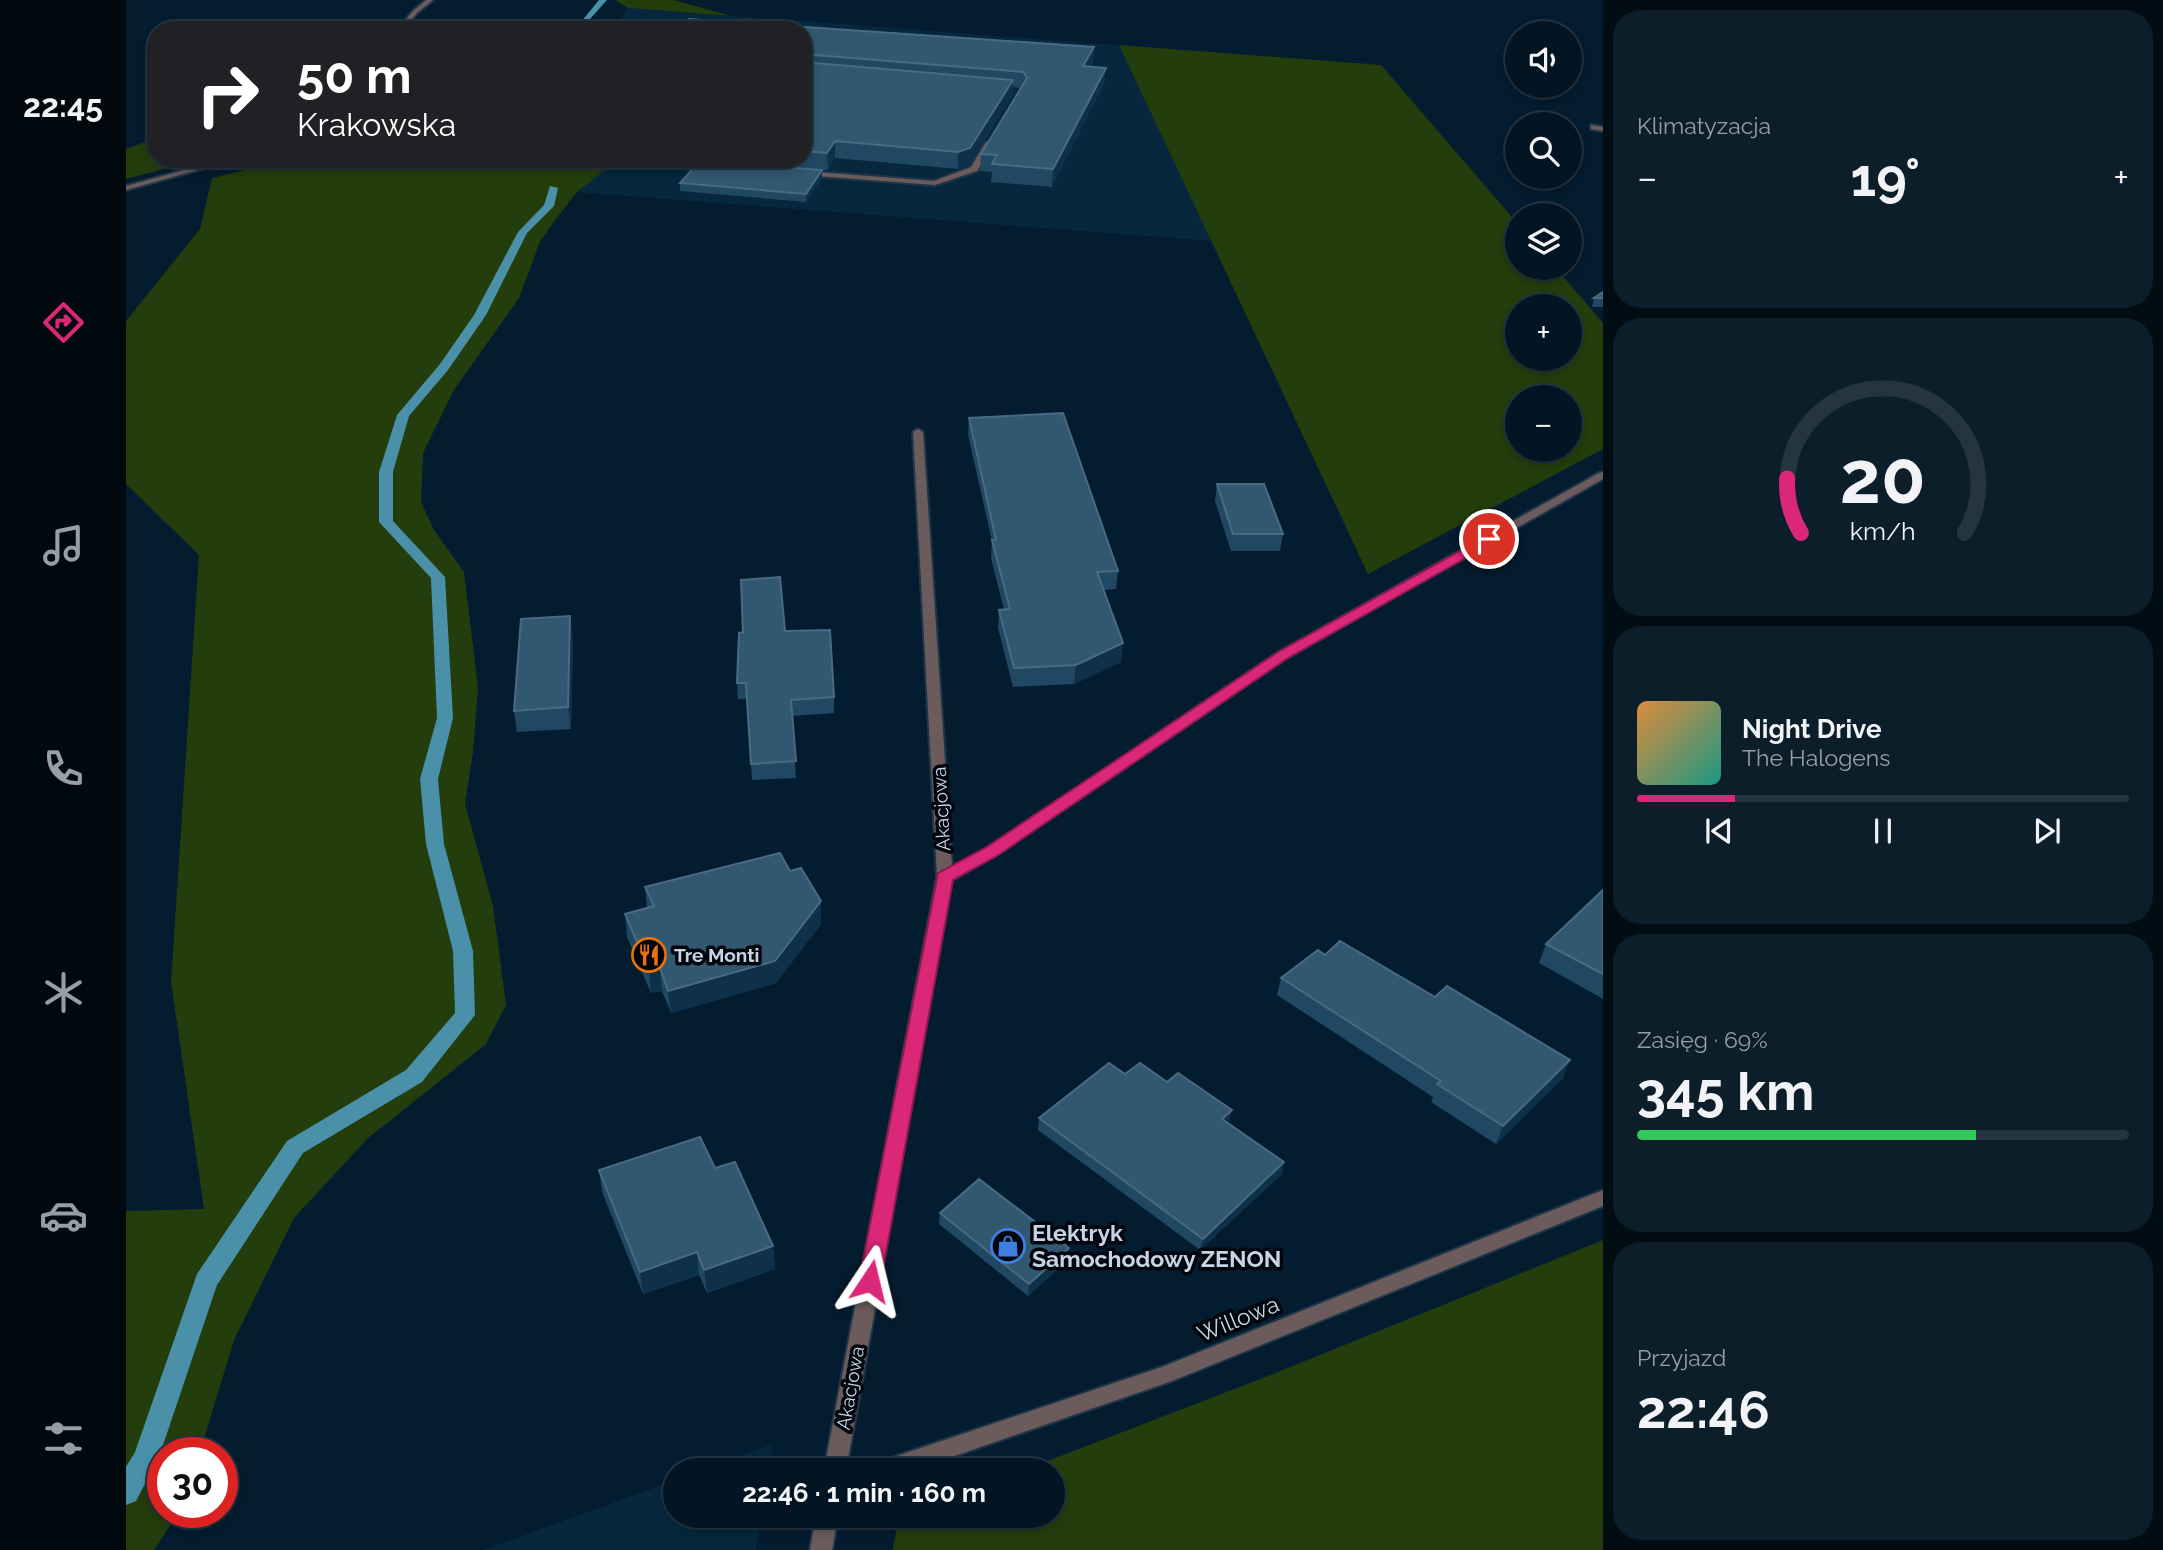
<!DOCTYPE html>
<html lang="pl">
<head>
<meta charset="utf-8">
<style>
  :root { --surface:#031523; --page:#0d1e2b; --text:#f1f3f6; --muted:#979fa6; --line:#243441; --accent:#db2777 }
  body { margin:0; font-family:Raleway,sans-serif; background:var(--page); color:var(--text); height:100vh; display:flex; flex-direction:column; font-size:26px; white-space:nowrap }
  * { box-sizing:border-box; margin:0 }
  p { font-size:23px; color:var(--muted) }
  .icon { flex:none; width:38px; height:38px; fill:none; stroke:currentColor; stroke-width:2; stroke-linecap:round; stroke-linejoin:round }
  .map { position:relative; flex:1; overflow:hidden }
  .panel { display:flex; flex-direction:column; gap:10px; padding:10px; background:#020c13; width:560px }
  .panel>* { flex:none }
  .top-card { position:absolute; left:21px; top:21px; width:665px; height:147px; border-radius:28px; box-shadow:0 4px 10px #0003,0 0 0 2px var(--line); background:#202124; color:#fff; overflow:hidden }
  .fabs { position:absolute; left:1379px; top:21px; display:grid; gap:14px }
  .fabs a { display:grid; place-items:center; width:77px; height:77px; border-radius:50%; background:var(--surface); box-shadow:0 4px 10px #0003,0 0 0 2px var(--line); font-size:35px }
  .speed { position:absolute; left:21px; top:1437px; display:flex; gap:14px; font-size:35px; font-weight:700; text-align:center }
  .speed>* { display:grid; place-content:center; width:91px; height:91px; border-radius:50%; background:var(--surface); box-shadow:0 4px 10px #0003,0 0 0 2px var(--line); line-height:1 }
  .speed .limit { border:10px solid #d22; background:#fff; color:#111 }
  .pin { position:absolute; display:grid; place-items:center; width:60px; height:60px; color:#fff; margin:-30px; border:4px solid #fff; border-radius:50%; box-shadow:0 2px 7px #0007 }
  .me { position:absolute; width:77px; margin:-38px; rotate:10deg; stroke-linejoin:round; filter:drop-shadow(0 0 5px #0008) }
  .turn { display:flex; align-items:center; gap:24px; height:147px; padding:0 35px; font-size:32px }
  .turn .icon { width:91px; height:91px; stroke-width:2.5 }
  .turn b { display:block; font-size:49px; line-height:60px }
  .big { font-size:52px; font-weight:700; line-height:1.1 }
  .panel .widget { flex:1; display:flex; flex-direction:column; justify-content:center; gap:10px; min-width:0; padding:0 24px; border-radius:28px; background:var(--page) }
  .panel .dial { align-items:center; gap:0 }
  .dial svg { height:182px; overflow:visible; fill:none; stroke:var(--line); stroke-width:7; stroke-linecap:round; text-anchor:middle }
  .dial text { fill:var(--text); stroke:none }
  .song { display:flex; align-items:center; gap:21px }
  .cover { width:84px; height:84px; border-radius:10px; background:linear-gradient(135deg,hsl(30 70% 55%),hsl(170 70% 35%)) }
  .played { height:7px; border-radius:4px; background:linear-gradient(90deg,var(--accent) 20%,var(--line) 20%) }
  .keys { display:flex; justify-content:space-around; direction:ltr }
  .heat { display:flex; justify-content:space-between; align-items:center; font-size:38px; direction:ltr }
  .charge { height:10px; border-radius:5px; background:linear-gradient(90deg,#34c759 69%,var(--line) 0) }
  .trip { position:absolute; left:537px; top:1458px; width:402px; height:70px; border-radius:35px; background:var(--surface); box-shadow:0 4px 10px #0003,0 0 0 2px var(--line); font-weight:700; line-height:70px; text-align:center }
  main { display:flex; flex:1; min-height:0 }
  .tabs { display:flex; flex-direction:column; width:126px; justify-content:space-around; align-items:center; background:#01080e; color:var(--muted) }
  .tabs .icon { width:49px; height:49px }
  .tabs .active { color:var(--accent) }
  .tabs b { font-size:32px; color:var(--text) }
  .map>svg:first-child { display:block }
  .built { fill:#06273d }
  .green { fill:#233d0d; fill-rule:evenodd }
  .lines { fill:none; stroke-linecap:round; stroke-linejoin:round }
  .stream { fill:#4a90a8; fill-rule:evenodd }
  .service-casing { stroke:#1f3648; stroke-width:4 }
  .minor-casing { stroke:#1f3648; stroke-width:4 }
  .service { fill:#6c5b5c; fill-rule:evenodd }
  .minor { fill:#6c5b5c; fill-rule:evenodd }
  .wall { fill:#204863 }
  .shaded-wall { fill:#0e3049 }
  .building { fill:#325771; stroke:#496b82; stroke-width:2 }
  .route { fill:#db2777; stroke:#8e194d; stroke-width:2 }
  .labels { text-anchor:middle; stroke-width:7; stroke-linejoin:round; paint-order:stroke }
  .street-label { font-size:19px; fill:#c6d5e1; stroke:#01060e }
  .poi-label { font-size:19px; font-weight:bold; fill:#c6d5e1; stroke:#01060e; text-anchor:start }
  .near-poi-label { font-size:23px; font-weight:bold; fill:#c6d5e1; stroke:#01060e; text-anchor:start }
  .near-street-label { font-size:23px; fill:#c6d5e1; stroke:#01060e }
</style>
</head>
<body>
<main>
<nav class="tabs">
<b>22:45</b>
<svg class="icon active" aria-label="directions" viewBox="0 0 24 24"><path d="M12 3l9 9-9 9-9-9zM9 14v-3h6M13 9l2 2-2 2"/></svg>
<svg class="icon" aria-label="music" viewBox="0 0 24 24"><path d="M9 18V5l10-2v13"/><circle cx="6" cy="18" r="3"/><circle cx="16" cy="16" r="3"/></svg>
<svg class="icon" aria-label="phone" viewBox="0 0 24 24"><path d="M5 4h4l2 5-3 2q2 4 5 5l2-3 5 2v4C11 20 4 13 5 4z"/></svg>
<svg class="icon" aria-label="climate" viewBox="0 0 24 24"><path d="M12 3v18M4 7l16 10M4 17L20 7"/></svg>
<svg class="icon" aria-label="car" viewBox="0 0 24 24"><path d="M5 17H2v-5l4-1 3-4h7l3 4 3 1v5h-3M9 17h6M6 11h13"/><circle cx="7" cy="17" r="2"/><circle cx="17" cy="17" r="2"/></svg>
<svg class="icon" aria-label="filters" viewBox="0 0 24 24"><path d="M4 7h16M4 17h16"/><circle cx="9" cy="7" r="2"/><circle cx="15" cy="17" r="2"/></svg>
</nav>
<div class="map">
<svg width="1477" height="1550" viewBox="0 0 1477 1550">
  <rect width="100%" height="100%" fill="#041c2f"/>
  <g class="built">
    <path d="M502,8L993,45L1086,241L451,192L478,170L387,163L390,159H677V30H486Z"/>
    <path d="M647,1444L643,1470H576Z"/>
    <path d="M549,1480L550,1516H635L630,1550H358Z"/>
  </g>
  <g class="green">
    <path d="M489,0H547L606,16L502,8Z"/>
    <path d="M993,45L1255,65L1391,223V268H1430L1477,323V449L1242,574ZM1444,306V359H1391V306ZM1444,397V450H1391V397Z"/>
    <path d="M30,138V159H75L0,179V149Z"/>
    <path d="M165,159H337L479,170L451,192L426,224L414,242L393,298L328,390L297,453L295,502L308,530L338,572L352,688L347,752L339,804L367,906L380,1005L360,1044L241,1139L168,1218L108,1340L74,1452H37V1512H53L28,1550H0V1211L78,1209L45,982L73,555L0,484V321L74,229L86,178Z"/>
    <path d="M1477,1240V1550H767L772,1519L781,1516H928V1470H898L1147,1374Z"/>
  </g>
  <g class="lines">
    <g class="stream">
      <path d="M473,0H481L456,28H450Z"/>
      <path d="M424,186L432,188L428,206L401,233L360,315L322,370L283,416L267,472V521L319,577L327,718L312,779L318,844L347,951L349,1015L296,1082L177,1153L91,1285L33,1457L10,1501L0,1505V1467L9,1452L71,1274L161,1141L280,1070L329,1013L327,951L300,844L294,779L311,718L305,578L253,522V472L271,415L314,364L348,315L392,232L418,205Z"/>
    </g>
    <g class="service-casing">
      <g id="service">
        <path d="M860,142L867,144L851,171L809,185L677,175L673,173L677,171L808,181L845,167Z"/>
        <path d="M500,159L590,164L594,166L590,168Z"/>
      </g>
    </g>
    <g class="minor-casing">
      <g id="minor">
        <path d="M300,0H307L291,13L277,30H271L287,11Z"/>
        <path d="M1465,125L1477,127V131L1465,129Z"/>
        <path d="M98,159H111L0,190V186Z"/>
        <path d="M792,429L797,432L826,867L860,849L1153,652L1473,473L1477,472V479L1161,658L870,855L826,880L720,1470H698L811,877L787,432Z"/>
        <path d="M1477,1190V1206L1046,1381L788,1470H748L751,1463L759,1460L1036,1367Z"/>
        <path d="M690,1516H712L706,1550H684Z"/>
      </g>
    </g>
    <use href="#service" class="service"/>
    <use href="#minor" class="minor"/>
  </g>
  <g class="wall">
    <path d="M677,30L967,62L964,67L978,83L926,187L865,182L866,172L854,171L855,154L895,88L887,87L886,96L843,165L832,169L709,158L702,170L582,160L677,159Z"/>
    <path d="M696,178L680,202L554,191V183Z"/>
    <path d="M1477,292V307H1466L1468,298Z"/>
    <path d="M843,418L992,571L990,589L978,590L995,662L948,684L887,687L872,628L873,610H878L865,558L866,541L842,435Z"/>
    <path d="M1091,484L1157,534L1154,551H1105L1089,501Z"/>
    <path d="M659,631L708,697V713L666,716L670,778L626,780L621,699H612L611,683L617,632Z"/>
    <path d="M447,637L445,729L391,732L388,711Z"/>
    <path d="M519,887L695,924L650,983L545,1013L536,991L525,993L501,937L499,914L521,908Z"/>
    <path d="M1477,890V999L1413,963L1420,944Z"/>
    <path d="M1155,978L1437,1078L1370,1144L1305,1102L1307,1097L1151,995Z"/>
    <path d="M999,1074L1041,1082L1106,1110L1102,1123L1156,1174L1074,1250L912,1130L913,1118Z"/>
    <path d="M589,1168L647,1246L649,1269L581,1293L573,1275L517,1294L476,1192L473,1170Z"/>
    <path d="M814,1213L943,1248L942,1260L902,1296L813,1224Z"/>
  </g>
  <g class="shaded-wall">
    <path d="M968,47L967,62L956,82L957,66Z"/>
    <path d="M980,68L978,83L926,187L927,169Z"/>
    <path d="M887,80L886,96L843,165L832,169V152Z"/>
    <path d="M709,141V158L702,170L701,153Z"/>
    <path d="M696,170V178L680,202V194Z"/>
    <path d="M444,616L447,637L445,729L442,707Z"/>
    <path d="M997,643L995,662L948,684L950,665Z"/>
    <path d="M695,901V924L650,983L545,1013L542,991Z"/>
    <path d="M534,968L536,991L525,993L523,970Z"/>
    <path d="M1444,1060L1437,1078L1370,1144L1377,1126Z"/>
    <path d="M1106,1110L1103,1122L1094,1130L1096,1119Z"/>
    <path d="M1158,1162L1156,1174L1074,1250L1077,1239Z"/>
    <path d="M647,1246L649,1269L581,1293L578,1270Z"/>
    <path d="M943,1248L942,1260L902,1296L903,1284Z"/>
    <path d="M571,1252L573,1275L517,1294L514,1272Z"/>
  </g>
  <g class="building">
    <path d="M563,19L968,47L957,66L980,68L927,169L866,164L871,155L855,154L901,78L897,72L677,54V30H549Z"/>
    <path d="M677,62L887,80L844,148L832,152L709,141L701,153L677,151Z"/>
    <path d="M575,160L696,170L680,194L554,183Z"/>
    <path d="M1477,292V298H1468Z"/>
    <path d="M937,413L992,571L971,572L997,643L950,665L888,668L873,610L884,609L866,540H870L843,418Z"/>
    <path d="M1091,484H1138L1157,534H1107Z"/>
    <path d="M654,577L659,631L704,630L708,697L665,700L670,761L625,764L620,683H611L613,633L617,632L615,580Z"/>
    <path d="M444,616L442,707L388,711L395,619Z"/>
    <path d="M654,853L664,871L675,868L695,901L649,961L542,991L534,968L523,970L499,914L528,906L519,887Z"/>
    <path d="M1477,890V974L1420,944Z"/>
    <path d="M1214,941L1309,997L1321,986L1444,1060L1377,1126L1311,1084L1315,1081L1155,978L1192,950L1199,955Z"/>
    <path d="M983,1063L999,1074L1014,1063L1041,1082L1052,1073L1106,1110L1096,1119L1158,1162L1077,1239L913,1118Z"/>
    <path d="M574,1137L589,1168L609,1162L647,1246L578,1270L571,1252L514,1272L473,1170Z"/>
    <path d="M853,1179L943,1248L903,1284L814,1213Z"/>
  </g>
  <path class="route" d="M1363,535L1370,539L1368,542L1162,658L871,856L827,880L755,1281L752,1288L744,1291L736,1288L733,1281L812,873L859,848L1152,652Z"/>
  <defs>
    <g id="restaurant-ring" transform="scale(1.75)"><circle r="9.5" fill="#01060e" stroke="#e8710a" stroke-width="1.5"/><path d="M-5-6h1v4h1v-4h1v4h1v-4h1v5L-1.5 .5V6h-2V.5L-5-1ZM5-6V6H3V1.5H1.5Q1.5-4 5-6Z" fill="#e8710a"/></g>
    <g id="shop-ring" transform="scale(1.75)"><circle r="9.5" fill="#01060e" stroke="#3f7fe0" stroke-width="1.5"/><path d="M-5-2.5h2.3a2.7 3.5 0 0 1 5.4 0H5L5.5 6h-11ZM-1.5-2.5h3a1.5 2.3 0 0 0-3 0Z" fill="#3f7fe0"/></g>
  </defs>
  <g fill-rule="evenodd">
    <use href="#restaurant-ring" x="523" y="955"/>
    <use href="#shop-ring" x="882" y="1246"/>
  </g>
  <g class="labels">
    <g class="street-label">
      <text transform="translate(815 809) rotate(-93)" y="7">Akacjowa</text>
      <text transform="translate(724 1388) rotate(-80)" y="7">Akacjowa</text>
    </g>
    <g class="poi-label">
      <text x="548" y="962">Tre Monti</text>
    </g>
    <g class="near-poi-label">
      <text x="906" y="1241">Elektryk<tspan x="906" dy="26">Samochodowy ZENON</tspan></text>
    </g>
    <g class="near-street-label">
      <text transform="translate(1112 1319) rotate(-22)" y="8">Willowa</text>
    </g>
  </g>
</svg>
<div class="fabs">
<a><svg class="icon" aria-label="sound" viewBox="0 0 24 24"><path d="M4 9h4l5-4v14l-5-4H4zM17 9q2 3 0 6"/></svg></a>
<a><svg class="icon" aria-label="search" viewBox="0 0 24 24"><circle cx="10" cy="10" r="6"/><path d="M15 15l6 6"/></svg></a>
<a><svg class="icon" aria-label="layers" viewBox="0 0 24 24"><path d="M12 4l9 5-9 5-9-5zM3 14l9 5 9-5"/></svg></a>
<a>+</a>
<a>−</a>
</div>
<div class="speed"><div class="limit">30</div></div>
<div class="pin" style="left:1363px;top:539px;background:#d93025"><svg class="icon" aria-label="arrive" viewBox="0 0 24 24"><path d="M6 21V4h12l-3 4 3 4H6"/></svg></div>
<svg class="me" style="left:744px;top:1281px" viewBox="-20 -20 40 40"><path d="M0-17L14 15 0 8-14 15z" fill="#db2777" stroke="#fff" stroke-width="4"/></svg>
<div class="trip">22:46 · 1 min · 160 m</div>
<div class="top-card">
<div class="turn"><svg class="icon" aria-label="right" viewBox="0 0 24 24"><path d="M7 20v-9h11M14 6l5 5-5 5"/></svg><div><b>50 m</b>Krakowska</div></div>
</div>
</div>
<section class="panel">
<div class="widget"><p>Klimatyzacja</p>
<div class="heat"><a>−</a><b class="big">19°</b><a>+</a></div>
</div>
<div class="widget dial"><svg viewBox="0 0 100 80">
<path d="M14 69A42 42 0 1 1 86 69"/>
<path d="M14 69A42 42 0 0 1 8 45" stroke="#db2777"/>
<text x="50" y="56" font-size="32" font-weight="700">20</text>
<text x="50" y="72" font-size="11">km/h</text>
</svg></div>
<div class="widget">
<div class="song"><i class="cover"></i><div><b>Night Drive</b><p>The Halogens</p></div></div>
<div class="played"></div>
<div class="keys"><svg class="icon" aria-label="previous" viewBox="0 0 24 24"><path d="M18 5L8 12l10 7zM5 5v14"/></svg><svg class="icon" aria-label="pause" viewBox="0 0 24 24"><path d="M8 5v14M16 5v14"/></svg><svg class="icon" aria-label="next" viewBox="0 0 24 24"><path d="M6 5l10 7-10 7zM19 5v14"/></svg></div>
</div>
<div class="widget"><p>Zasięg · 69%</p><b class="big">345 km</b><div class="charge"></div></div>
<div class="widget"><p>Przyjazd</p><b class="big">22:46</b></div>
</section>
</main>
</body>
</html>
